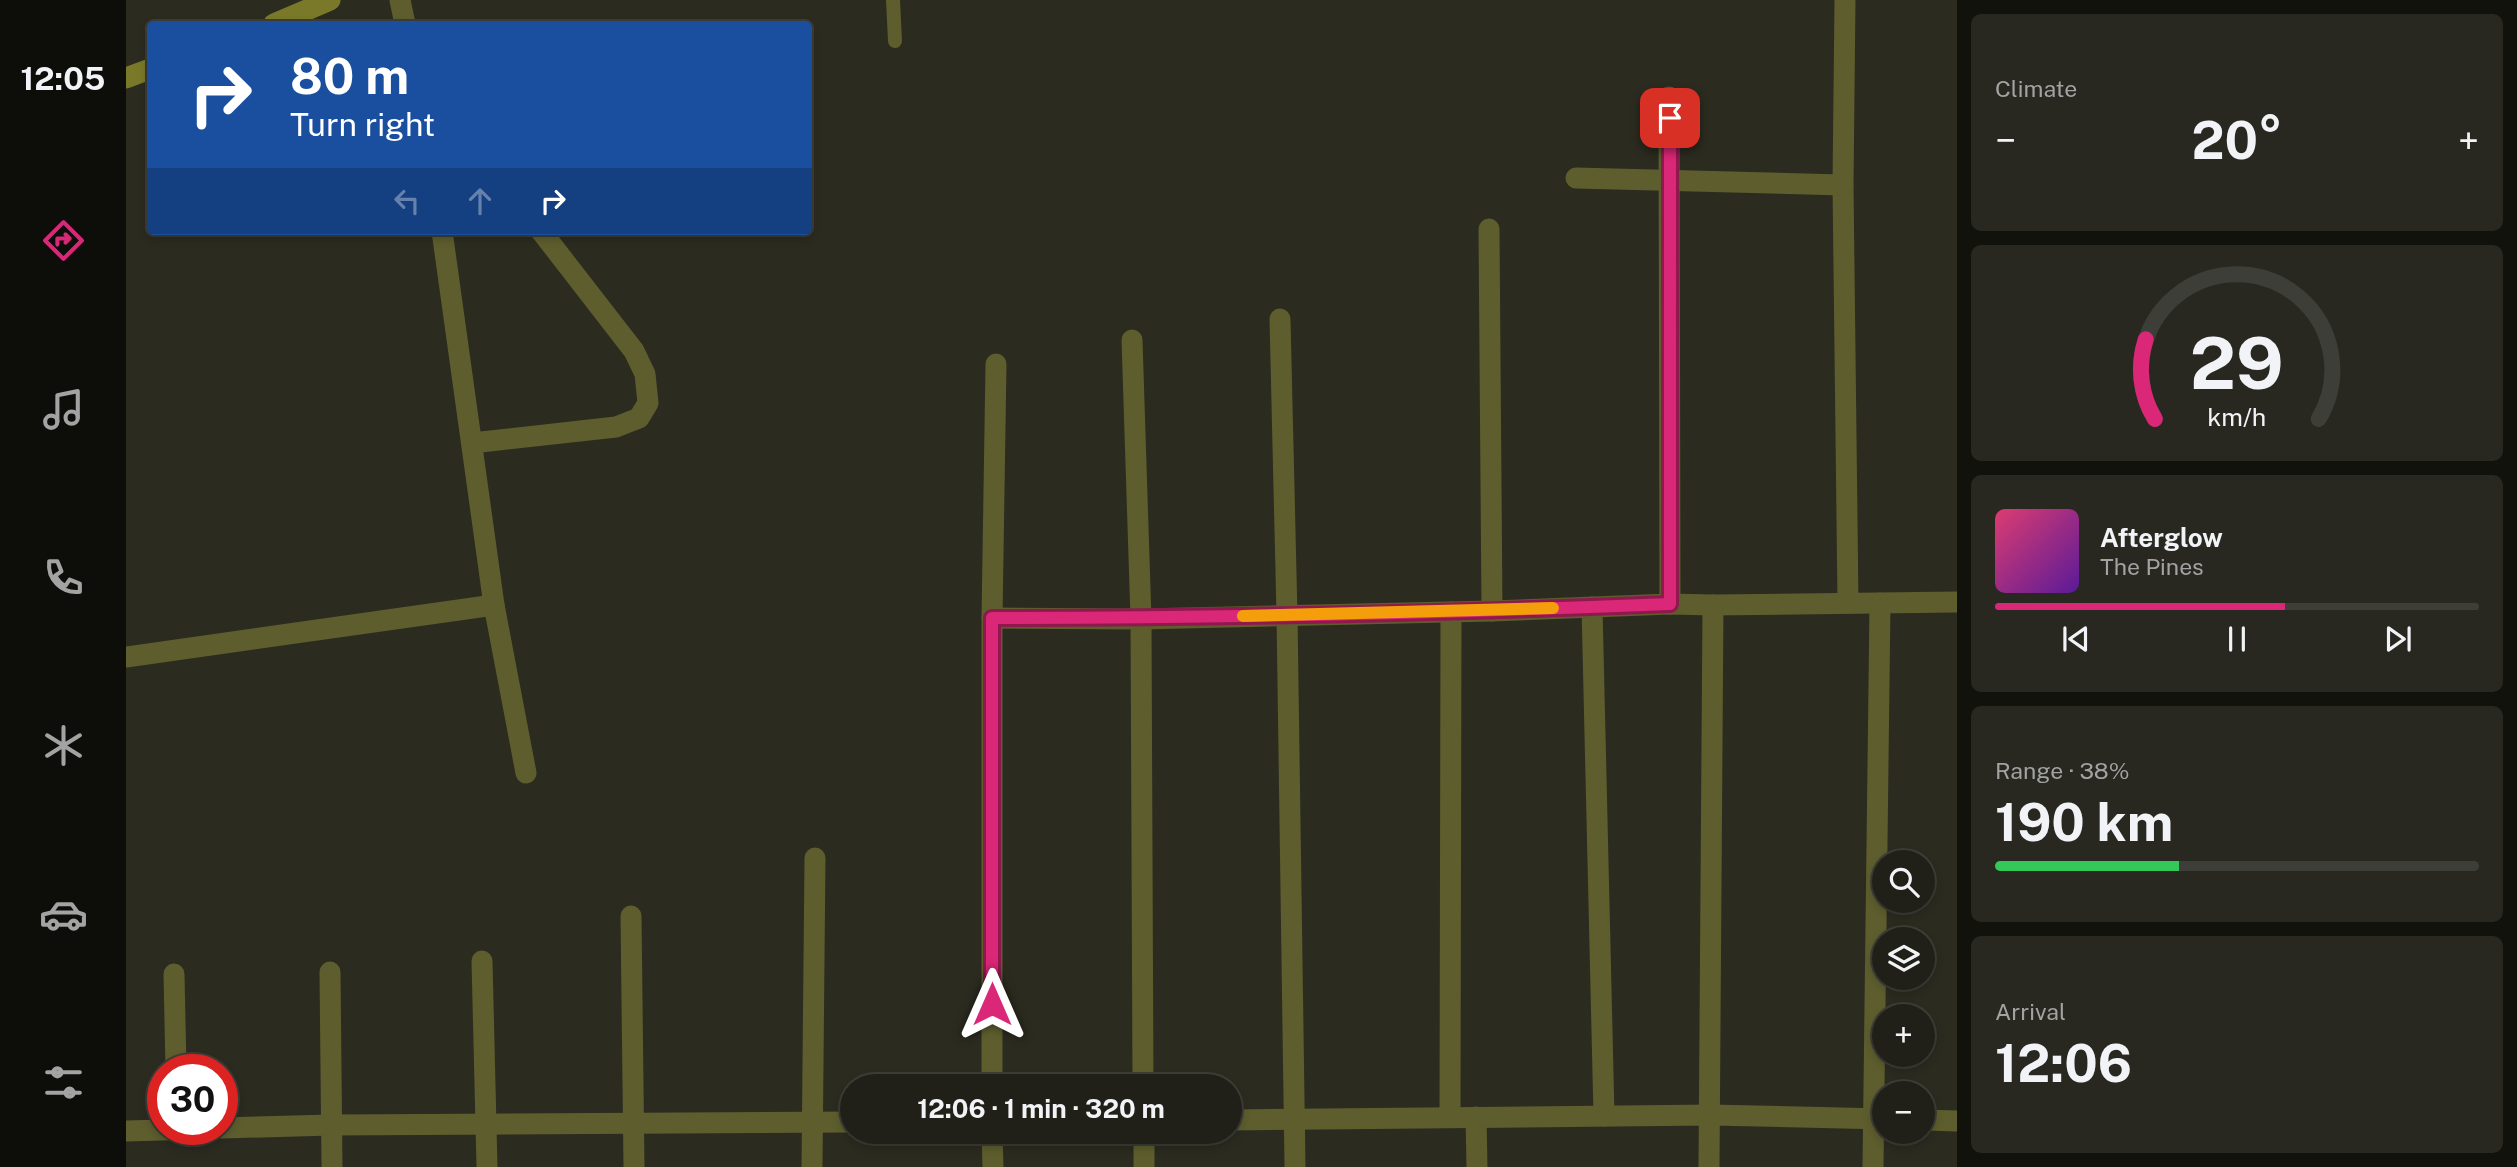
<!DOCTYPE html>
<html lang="en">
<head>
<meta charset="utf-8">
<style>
  :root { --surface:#202018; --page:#282821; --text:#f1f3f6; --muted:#a2a3a2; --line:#3d3e37; --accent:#db2777 }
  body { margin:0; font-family:"Public Sans",sans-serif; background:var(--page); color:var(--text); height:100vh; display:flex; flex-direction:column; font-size:26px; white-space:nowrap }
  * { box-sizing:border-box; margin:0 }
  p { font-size:23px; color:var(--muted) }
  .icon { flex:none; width:38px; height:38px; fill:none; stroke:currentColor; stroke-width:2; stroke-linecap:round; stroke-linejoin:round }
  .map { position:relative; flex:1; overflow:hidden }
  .sheet { display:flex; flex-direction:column; gap:14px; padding:14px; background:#12120d; width:560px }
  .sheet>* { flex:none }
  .guide { position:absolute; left:21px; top:21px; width:665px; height:214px; border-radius:7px; box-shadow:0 4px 10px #0003,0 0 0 2px var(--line); background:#1a4fa0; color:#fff; overflow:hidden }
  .buttons { position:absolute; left:1746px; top:850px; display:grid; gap:14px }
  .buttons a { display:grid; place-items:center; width:63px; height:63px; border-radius:50%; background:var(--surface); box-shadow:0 4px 10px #0003,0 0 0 2px var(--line); font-size:35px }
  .speed { position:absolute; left:21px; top:1054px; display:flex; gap:14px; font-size:35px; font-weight:700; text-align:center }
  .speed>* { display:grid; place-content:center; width:91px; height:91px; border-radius:50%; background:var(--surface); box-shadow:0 4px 10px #0003,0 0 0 2px var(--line); line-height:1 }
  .speed .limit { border:10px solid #d22; background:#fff; color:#111 }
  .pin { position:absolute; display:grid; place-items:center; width:60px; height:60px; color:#fff; margin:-30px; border-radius:14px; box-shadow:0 4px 10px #0006 }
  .me { position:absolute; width:77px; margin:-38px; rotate:0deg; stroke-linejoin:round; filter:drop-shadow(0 0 5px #0008) }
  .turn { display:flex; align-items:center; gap:24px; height:147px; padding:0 28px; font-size:32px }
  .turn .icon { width:91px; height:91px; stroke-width:2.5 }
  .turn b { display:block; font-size:49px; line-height:60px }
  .lanes { display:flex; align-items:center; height:66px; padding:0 28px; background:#0003; justify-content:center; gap:35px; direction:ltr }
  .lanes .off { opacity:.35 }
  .big { font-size:52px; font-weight:700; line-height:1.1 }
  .sheet .tile { flex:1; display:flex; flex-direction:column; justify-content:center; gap:10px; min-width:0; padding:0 24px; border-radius:10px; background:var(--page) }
  .sheet .dial { align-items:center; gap:0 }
  .dial svg { height:182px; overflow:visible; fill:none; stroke:var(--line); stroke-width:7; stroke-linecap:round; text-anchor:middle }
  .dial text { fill:var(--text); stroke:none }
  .song { display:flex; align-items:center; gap:21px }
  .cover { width:84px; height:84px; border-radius:10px; background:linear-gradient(135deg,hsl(340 70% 55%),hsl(270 70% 35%)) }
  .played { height:7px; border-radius:4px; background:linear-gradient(90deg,var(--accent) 60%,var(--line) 60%) }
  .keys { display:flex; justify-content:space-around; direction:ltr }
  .heat { display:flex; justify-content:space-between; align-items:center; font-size:38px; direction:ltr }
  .charge { height:10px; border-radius:5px; background:linear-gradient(90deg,#34c759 38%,var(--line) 0) }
  .trip { position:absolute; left:714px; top:1074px; width:402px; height:70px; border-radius:35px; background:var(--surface); box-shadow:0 4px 10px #0003,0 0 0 2px var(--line); font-weight:700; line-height:70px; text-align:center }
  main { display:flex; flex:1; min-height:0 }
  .tab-bar { display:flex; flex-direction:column; width:126px; justify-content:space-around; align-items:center; background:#0d0d0a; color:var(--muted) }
  .tab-bar .icon { width:49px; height:49px }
  .tab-bar .active { color:var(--accent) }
  .tab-bar b { font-size:32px; color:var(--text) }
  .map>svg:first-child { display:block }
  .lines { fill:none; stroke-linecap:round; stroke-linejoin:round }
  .lane { stroke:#5d5d2e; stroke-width:14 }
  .street { stroke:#5d5d2e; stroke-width:21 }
  .secondary { stroke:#7a7929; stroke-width:21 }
  .route-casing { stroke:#8e194d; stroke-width:18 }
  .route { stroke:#db2777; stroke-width:12 }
  .slow { stroke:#f59e0b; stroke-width:12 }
</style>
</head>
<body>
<main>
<nav class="tab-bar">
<b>12:05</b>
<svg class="icon active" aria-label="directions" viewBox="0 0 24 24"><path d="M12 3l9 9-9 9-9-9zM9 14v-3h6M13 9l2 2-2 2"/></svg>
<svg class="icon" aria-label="music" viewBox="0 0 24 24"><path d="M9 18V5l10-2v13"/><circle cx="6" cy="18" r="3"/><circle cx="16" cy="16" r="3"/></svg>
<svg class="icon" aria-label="phone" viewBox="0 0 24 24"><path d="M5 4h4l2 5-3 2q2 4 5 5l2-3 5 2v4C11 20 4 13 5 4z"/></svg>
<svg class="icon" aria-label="climate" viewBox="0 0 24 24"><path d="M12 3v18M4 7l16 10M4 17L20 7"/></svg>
<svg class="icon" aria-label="car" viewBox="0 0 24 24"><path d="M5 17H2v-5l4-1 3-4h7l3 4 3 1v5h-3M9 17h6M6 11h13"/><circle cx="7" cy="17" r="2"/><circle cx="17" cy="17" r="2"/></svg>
<svg class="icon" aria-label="filters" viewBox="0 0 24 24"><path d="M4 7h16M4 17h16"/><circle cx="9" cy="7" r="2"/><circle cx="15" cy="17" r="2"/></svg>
</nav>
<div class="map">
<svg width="1831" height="1167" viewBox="0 0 1831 1167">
  <rect width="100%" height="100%" fill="#2b2b20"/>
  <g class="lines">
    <path class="lane" d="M767,0L769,41"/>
    <g class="street">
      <path d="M274,0L279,24"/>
      <path d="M1719,0L1717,185L1722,603"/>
      <path d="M1543,97L1544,604"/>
      <path d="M1450,178L1717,185"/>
      <path d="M1363,229L1366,611"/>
      <path d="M316,231L368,605L400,773"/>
      <path d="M1154,319L1161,615L1169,1167"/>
      <path d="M1006,340L1015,619L1017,1087"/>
      <path d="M346,443L490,427L513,418L522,403L519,374L508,351L415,231"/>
      <path d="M1466,607L1478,1116"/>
      <path d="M866,618L1015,619L1366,611L1544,604L1587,605L1831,602"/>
      <path d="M0,657L368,605"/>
      <path d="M505,916L508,1167"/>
      <path d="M356,961L361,1167"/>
      <path d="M204,972L206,1167"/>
      <path d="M48,974L50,1069"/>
      <path d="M866,1087V618L870,364"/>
      <path d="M1324,1117L1325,612"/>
      <path d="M1350,1117L1351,1167"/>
      <path d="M1104,1120L1585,1115L1759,1119"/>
      <path d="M1797,1120L1831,1121"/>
      <path d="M96,1128L206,1125L726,1122"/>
      <path d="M0,1131L73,1129"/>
      <path d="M866,1132L867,1167"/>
      <path d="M1018,1132V1167"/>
      <path d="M686,1167L689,858"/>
      <path d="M1583,1167L1587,605"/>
      <path d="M1747,1167L1754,603"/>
    </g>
    <g class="secondary">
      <path d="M148,24L204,0"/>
      <path d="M0,78L24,69"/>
    </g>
  </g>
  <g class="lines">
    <g class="route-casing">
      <path id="route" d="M866,1004V618C1092,618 1318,613 1544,604V118"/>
    </g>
    <use href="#route" class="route"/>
    <path class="slow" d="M1117,616L1427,608"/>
  </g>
</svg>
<div class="buttons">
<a><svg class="icon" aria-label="search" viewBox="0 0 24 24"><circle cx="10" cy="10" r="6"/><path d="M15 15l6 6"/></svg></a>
<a><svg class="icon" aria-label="layers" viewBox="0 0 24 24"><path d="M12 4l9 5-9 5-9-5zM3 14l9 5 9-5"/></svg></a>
<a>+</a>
<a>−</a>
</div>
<div class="speed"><div class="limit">30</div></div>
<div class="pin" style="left:1544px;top:118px;background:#d93025"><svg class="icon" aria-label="arrive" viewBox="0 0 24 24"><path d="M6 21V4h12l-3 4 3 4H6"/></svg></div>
<svg class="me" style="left:866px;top:1004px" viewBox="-20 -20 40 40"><path d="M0-17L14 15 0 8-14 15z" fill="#db2777" stroke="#fff" stroke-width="4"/></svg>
<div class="trip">12:06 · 1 min · 320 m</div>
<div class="guide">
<div class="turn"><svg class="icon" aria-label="right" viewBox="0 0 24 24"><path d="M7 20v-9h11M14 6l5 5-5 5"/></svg><div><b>80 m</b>Turn right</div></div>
<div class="lanes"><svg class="icon off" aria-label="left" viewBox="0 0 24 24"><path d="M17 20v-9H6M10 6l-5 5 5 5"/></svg><svg class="icon off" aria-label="ahead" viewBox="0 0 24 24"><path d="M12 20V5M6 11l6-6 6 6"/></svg><svg class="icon" aria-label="right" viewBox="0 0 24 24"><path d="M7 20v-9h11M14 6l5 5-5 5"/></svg></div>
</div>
</div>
<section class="sheet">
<div class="tile"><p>Climate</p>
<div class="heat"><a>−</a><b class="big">20°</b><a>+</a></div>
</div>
<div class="tile dial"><svg viewBox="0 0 100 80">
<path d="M14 69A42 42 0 1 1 86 69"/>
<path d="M14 69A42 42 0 0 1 10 34" stroke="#db2777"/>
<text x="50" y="56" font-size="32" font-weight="700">29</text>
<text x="50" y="72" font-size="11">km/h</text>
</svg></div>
<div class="tile">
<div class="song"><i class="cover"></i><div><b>Afterglow</b><p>The Pines</p></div></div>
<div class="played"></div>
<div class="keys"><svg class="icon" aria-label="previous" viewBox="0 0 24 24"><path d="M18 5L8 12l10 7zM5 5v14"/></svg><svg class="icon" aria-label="pause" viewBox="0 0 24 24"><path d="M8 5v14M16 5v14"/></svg><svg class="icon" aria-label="next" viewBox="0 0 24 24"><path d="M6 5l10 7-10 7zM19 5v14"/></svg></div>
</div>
<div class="tile"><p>Range · 38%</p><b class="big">190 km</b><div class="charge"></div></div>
<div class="tile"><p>Arrival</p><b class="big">12:06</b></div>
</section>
</main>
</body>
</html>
